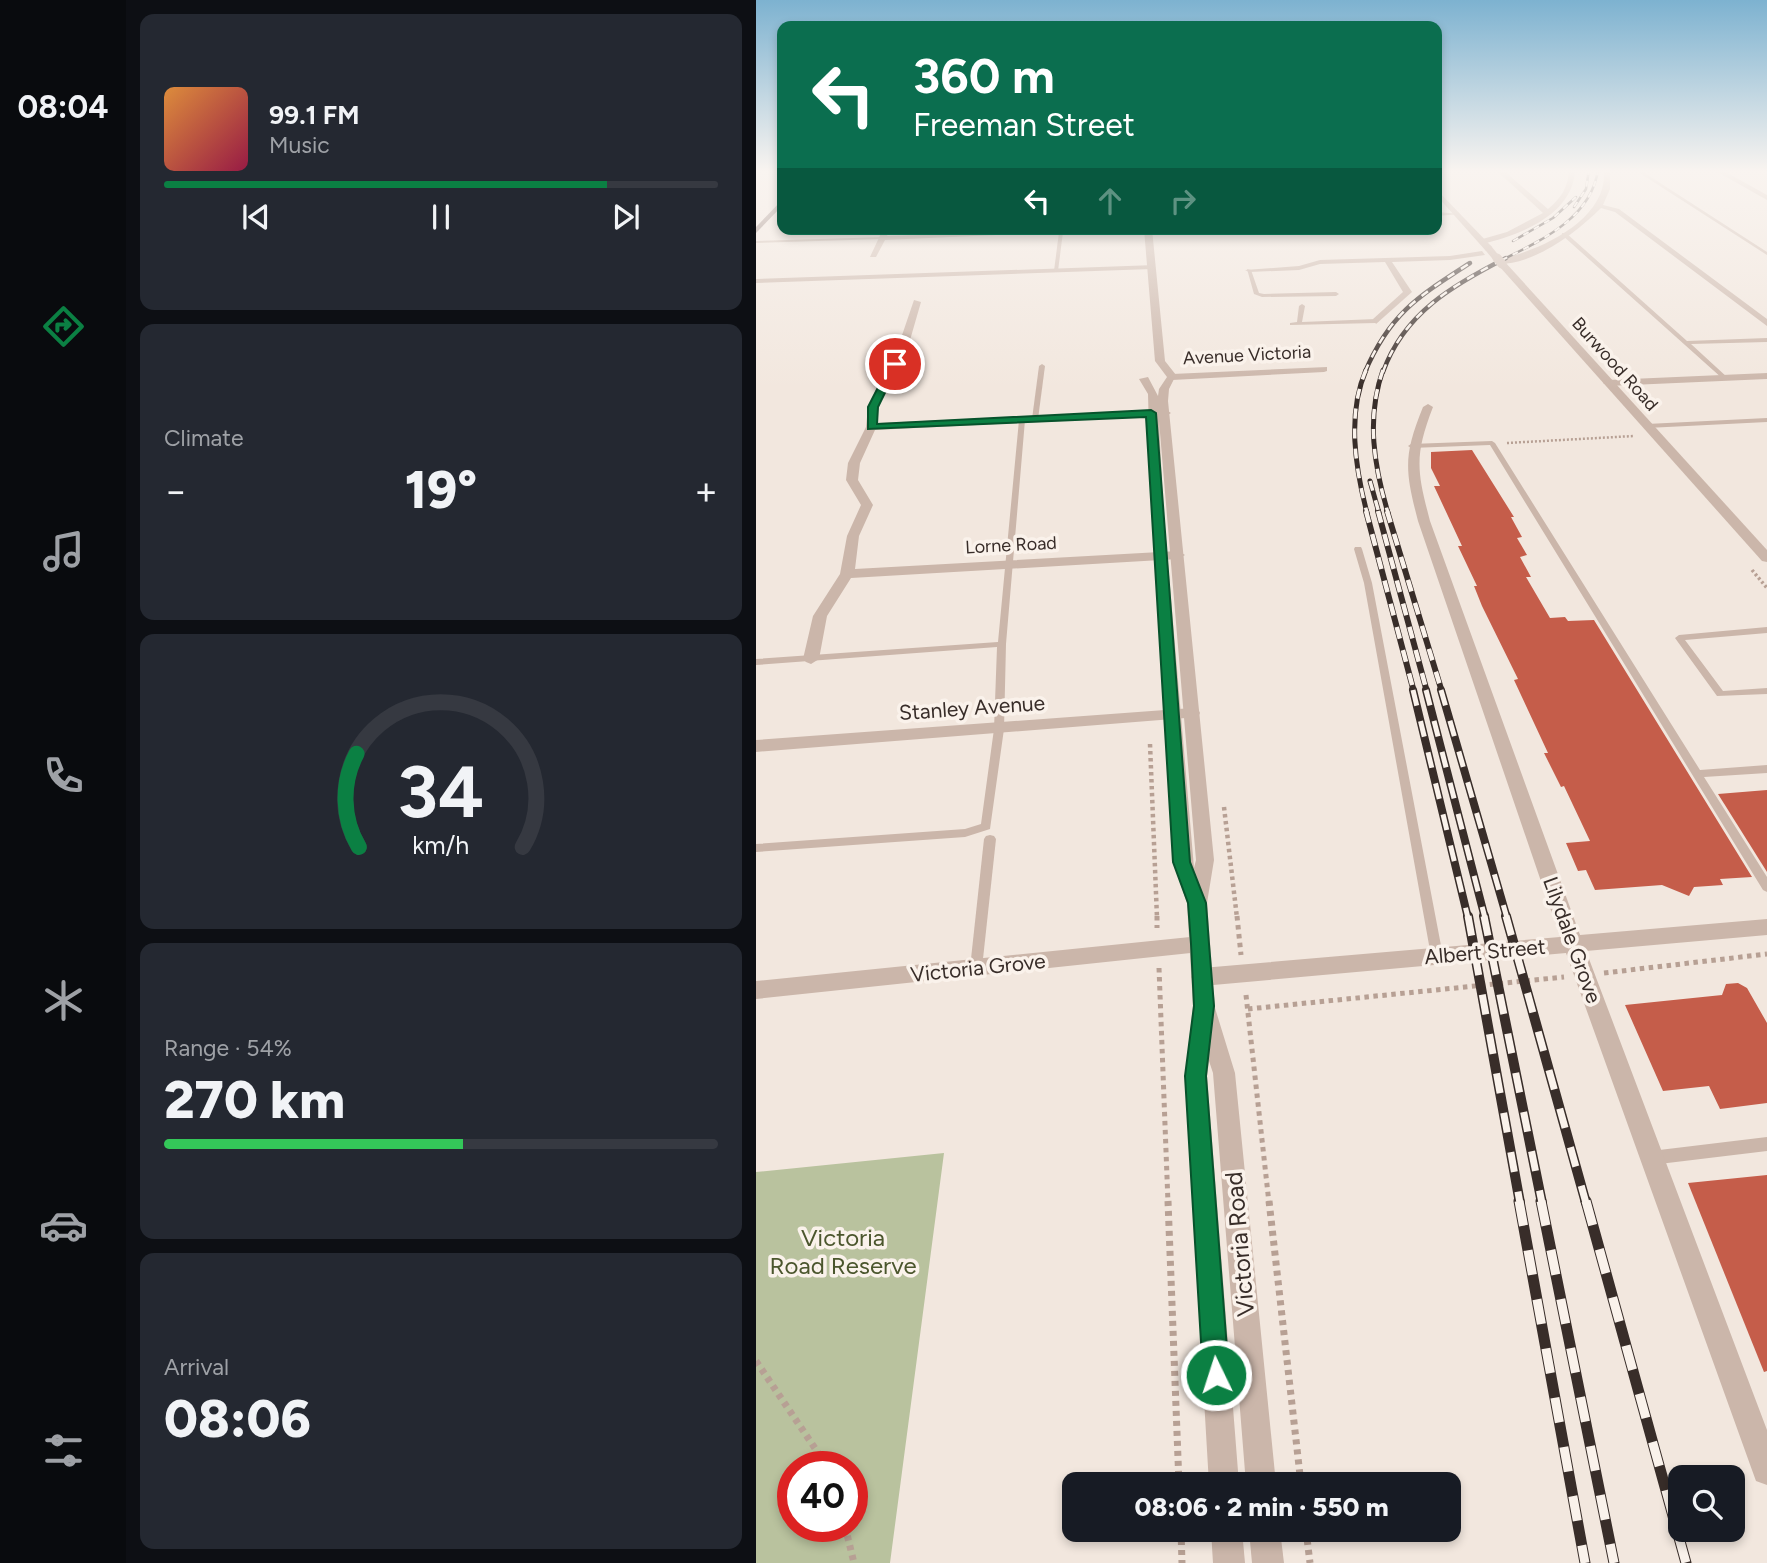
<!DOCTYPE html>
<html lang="en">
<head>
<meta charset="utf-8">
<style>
  :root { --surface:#171b24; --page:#242831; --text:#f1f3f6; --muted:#9ea1a6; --line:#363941; --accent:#0b8043 }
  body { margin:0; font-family:Figtree,sans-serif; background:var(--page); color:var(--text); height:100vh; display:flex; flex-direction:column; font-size:26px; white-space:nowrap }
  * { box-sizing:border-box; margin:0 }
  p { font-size:23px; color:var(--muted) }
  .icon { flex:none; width:38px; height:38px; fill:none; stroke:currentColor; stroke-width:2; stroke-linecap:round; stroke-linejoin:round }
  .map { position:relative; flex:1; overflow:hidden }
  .details { display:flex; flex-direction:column; gap:14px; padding:14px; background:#0d0f14; width:630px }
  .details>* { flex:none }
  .banner { position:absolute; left:21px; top:21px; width:665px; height:214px; border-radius:14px; box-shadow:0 4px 10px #0003; background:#0b6e4f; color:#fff; overflow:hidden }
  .tools { position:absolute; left:912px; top:1465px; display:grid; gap:14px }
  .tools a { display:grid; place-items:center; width:77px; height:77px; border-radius:14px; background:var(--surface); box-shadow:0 4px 10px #0003; font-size:35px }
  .speed { position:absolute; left:21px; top:1451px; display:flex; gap:14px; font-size:35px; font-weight:700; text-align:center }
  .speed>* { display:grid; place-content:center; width:91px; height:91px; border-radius:50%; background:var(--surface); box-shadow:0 4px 10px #0003; line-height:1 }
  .speed .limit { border:10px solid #d22; background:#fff; color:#111 }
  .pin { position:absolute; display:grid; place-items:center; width:60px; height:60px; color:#fff; margin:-30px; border:4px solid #fff; border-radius:50%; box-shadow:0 2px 7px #0007 }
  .me { position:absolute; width:77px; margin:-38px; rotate:356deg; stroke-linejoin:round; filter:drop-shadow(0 0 5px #0008) }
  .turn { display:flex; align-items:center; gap:24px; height:147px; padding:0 21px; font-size:32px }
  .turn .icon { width:91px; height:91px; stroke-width:2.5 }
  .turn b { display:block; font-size:49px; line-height:60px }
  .lanes { display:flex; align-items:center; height:66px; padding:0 21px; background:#0003; justify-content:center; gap:35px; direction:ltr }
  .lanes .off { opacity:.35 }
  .big { font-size:52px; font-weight:800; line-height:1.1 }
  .details .card { flex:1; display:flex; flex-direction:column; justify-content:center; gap:10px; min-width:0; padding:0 24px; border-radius:14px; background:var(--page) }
  .details .dial { align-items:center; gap:0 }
  .dial svg { height:182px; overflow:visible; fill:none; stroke:var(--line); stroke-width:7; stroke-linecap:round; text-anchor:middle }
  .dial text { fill:var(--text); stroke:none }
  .song { display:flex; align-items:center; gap:21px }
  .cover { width:84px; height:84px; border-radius:10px; background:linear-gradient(135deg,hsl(30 70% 55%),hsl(340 70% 35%)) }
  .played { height:7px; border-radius:4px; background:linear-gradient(90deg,var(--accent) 80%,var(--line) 80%) }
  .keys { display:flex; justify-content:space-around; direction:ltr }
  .heat { display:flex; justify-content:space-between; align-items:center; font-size:38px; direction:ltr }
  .charge { height:10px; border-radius:5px; background:linear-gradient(90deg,#34c759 54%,var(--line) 0) }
  .trip { position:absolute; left:306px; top:1472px; width:399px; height:70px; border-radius:14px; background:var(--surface); box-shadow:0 4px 10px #0003; font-weight:800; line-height:70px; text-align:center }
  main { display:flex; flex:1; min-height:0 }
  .dock { display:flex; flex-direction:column; width:126px; justify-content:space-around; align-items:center; background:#090b0e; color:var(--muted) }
  .dock .icon { width:49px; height:49px }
  .dock .current { color:var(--accent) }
  .dock b { font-size:32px; color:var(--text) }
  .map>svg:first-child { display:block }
  .green { fill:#b9c29e; fill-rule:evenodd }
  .building { fill:#c55d4a }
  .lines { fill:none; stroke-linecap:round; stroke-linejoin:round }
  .path-far4 { stroke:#b7a094; stroke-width:2.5; stroke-dasharray:2 2; stroke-linecap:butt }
  .path-far3 { stroke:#b7a094; stroke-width:3.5; stroke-dasharray:2.5 2.5; stroke-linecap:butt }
  .path-far2 { stroke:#b7a094; stroke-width:4.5; stroke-dasharray:3.5 3.5; stroke-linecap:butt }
  .path-far1 { stroke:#b7a094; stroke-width:5; stroke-dasharray:4.5 4.5; stroke-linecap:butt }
  .path { stroke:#b7a094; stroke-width:7; stroke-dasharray:5 5; stroke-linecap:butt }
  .service { fill:#cbb6aa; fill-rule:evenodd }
  .minor { fill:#cbb6aa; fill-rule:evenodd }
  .tertiary { fill:#cbb6aa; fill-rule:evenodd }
  .primary { fill:#7a625b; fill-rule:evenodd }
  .rail-far6-casing { stroke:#382d29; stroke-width:2.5 }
  .rail-far5-casing { stroke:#382d29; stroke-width:4.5 }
  .rail-far4-casing { stroke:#382d29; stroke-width:5 }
  .rail-far3-casing { stroke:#382d29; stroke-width:6 }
  .rail-far2-casing { stroke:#382d29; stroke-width:8 }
  .rail-far1-casing { stroke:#382d29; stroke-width:10 }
  .rail-casing { stroke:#382d29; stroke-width:11 }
  .rail-far6 { stroke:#faf2eb; stroke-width:2; stroke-dasharray:6; stroke-linecap:butt }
  .rail-far5 { stroke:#faf2eb; stroke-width:2.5; stroke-dasharray:8; stroke-linecap:butt }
  .rail-far4 { stroke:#faf2eb; stroke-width:3.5; stroke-dasharray:10; stroke-linecap:butt }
  .rail-far3 { stroke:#faf2eb; stroke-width:4.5; stroke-dasharray:12; stroke-linecap:butt }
  .rail-far2 { stroke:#faf2eb; stroke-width:5; stroke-dasharray:16; stroke-linecap:butt }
  .rail-far1 { stroke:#faf2eb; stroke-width:7; stroke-dasharray:20; stroke-linecap:butt }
  .rail { stroke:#faf2eb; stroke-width:9; stroke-dasharray:25; stroke-linecap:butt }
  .tertiary-bridge-far1 { stroke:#cbb6aa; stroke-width:7 }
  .tertiary-bridge { stroke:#cbb6aa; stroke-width:9 }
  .route { fill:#0b8043; stroke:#07532c; stroke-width:2 }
  .labels { text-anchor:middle; stroke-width:7; stroke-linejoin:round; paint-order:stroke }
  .far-street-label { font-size:18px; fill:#382d29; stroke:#faf2eb }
  .street-label { font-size:21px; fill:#382d29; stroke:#faf2eb }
  .near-park-label { font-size:24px; fill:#4b562d; stroke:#faf2eb }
  .near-street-label { font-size:24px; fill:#382d29; stroke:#faf2eb }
</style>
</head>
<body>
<main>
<nav class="dock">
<b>08:04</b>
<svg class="icon current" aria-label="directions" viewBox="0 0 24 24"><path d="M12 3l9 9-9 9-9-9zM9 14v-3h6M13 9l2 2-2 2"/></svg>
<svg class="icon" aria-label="music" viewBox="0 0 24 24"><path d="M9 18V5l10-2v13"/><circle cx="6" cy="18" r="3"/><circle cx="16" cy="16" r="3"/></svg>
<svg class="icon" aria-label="phone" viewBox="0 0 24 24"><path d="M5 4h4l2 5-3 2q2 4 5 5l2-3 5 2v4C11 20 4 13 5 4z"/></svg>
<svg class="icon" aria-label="climate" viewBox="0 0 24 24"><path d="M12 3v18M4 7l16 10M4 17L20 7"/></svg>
<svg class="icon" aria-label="car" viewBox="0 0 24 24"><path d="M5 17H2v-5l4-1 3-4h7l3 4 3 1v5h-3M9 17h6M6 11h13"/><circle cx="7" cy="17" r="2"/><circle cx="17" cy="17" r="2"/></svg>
<svg class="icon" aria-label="filters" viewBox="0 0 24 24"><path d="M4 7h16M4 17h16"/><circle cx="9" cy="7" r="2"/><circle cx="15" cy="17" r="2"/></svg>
</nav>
<section class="details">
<div class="card">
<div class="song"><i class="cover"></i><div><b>99.1 FM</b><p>Music</p></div></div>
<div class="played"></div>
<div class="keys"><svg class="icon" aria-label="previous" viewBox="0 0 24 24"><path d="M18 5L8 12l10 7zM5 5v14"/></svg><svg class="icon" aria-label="pause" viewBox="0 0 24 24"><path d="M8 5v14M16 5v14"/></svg><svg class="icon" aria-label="next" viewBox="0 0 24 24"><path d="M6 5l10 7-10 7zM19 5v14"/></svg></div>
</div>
<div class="card"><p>Climate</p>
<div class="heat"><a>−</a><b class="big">19°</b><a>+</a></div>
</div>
<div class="card dial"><svg viewBox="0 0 100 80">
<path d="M14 69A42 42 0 1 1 86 69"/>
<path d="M14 69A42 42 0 0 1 13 28" stroke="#0b8043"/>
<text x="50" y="56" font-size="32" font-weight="700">34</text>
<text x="50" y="72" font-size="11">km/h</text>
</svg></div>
<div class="card"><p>Range · 54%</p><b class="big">270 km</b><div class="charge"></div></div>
<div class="card"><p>Arrival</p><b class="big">08:06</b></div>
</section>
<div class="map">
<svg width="1011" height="1563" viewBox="0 0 1011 1563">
  <rect width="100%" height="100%" fill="#f2e7de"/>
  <path class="green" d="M188,1153L134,1563H0V1172ZM37,1466H96V1526H37Z"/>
  <g class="building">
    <path d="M716,450L758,517H755L766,537L761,538L771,555L764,557L775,577H770L794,618L809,617L812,621L838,620L996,877L964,879L967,885L938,887L933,896L906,885L839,890L830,870L822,871L810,843L834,841L808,786L805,787L788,753H792L758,680L762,679L726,606L718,586H721L702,546H706L678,486H684L675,468V452Z"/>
    <path d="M1011,790V872L962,794Z"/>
    <path d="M982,983L991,988L1011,1023V1103L964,1109L953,1086L907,1091L869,1005L966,995L970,984Z"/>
    <path d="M1011,1175V1371L1008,1372L932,1183Z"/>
  </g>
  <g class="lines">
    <path class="path-far4" d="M751,443L878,436"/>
    <path class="path-far3" d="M996,570L1011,588"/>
    <g class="path-far2">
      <path d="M394,744L401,918"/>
      <path d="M468,807L481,918"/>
    </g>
    <g class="path-far1">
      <path d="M401,916V928"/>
      <path d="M481,916L485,955"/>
      <path d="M403,968L412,1203"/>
      <path d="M848,973L1011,954"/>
      <path d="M490,995L513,1203"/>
      <path d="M492,1009L808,977"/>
    </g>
    <g class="path">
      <path d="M412,1201L423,1484"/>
      <path d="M513,1201L545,1484"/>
      <path d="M0,1361L71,1466"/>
      <path d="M89,1526L98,1563"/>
      <path d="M425,1530L426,1563"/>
      <path d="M550,1530L554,1563"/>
    </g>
    <g class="service">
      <path d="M879,170H884L1011,252V255Z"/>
      <path d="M305,231L307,232L302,271L300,272L298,271L303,232Z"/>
      <path d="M806,233H810L931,341L1011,338V342L935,344L972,378L967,379L806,235Z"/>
      <path d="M128,237L126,239L0,243V241Z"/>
      <path d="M491,269L495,270L503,293L508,294L580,292L583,294L580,296L506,297L498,294Z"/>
      <path d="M546,304L549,306L546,322L620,319L623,321L620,323L534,325V323L541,322L543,306Z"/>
      <path d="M286,364L289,366L282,419L279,421L276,419L283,366Z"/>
      <path d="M266,418L269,420L250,644L248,729L234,829L209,837L0,852V844L209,829L225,824L238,729L241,647L0,665V659L242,642L263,420Z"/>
      <path d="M1011,418V422L891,428L888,426L891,424Z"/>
      <path d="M736,441L739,443L944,770L1011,765V773L948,777L1011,877V892L1007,890L734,445L655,448L652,446L655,444Z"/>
      <path d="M599,547H605L606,549L616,583L687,956L685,960L681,961L677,960L675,956L608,583L598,549Z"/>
      <path d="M1011,627V633L929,640L967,691L1011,688V694L961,696L919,638L923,635Z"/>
      <path d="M234,835L238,836L240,839L226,968L224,972L220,973L216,972L214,968L228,839L230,836Z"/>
      <path d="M1011,1137V1151L895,1165L890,1163L888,1158L890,1153L895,1151Z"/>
    </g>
    <g class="minor">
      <path d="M740,170H747L792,209C805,198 812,188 813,170H819C817,215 764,235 726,244L723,240L751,232L787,213Z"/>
      <path d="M848,170H854V189L847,205L863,209L1011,319V326L859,212L845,208C820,233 778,265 741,264V260C782,251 852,221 848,170Z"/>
      <path d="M958,170H966L1011,195V200Z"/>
      <path d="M681,212L704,214L681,216Z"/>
      <path d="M127,229H135L131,236L372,229L129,240L120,257H114Z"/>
      <path d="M726,251L729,255L694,260L636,262L656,292L620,324L617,319L647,292L629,262L564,264L543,270L493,272L489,270L543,266L564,260L694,256Z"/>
      <path d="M399,265L396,269L0,283V279Z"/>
      <path d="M158,300L165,302L152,347L122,407L121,423L410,410L415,413L410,416L119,430L104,463L102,480L117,505L103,536L99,569L422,551L429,555L422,559L95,578L71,616L63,659L55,664L50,662L47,659L57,616L84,574L91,536L105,505L90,480L92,463L110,427L112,407L142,347Z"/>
      <path d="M571,367V371L568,372L416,380L411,377L416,374Z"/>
      <path d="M1011,373V379L852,386L847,383L852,380Z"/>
      <path d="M672,404L677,407C658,456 661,471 674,521L824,935L1011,919V935L830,951L1011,1430V1485L1000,1481L996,1470L810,953L446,986L439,983L435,977L439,971L446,968L804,937L662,521C649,471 647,456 667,407Z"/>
      <path d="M436,708L442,709L444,713L442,717L0,752V740Z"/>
      <path d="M444,936L451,938L454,944L451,950L444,952L0,999V981Z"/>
    </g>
    <g class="tertiary">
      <path d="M681,190L736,247V251H730L681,196Z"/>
      <path d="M388,229H396L409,361L420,375L413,389L412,401L458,860L451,903L459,1008L479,1073L520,1484H490L457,1073L453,1061L451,1076L483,1484H453L429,1076L437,1006L431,903L417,862L395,504L392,394L383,379L392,377L402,396L403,389L411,377L399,361ZM403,421L440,860L438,868L407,504Z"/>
      <path d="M743,262H749L1011,550V562L1006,561L743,266Z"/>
      <path d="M455,1530H486L489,1563H457Z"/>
      <path d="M493,1530H524L528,1563H496Z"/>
    </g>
    <path class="primary" d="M26,200V206L0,233V227Z"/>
    <g class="rail-far6-casing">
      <g id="rail-far6">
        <path d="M818,207L830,189L833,170"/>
        <path d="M757,241L797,218L820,197"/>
        <path d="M746,260C786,240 835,218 842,170"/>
      </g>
    </g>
    <g class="rail-far5-casing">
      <g id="rail-far5">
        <path d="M609,372C634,313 663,296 714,263"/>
        <path d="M627,372C648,313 697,285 750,258"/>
      </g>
    </g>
    <g class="rail-far4-casing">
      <g id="rail-far4">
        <path d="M610,370C591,414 599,467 611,513"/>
        <path d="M627,370C610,418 618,466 632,513"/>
        <path d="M614,481L623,513"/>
      </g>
    </g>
    <g class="rail-far3-casing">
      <g id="rail-far3">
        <path d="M610,511L658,692"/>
        <path d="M622,511L671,692"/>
        <path d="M631,511L686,692"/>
      </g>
    </g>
    <g class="rail-far2-casing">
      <g id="rail-far2">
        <path d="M657,690L712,918"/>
        <path d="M670,690L729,918"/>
        <path d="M685,690L751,918"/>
      </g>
    </g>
    <g class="rail-far1-casing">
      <g id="rail-far1">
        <path d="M712,916L764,1203"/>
        <path d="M728,916L786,1203"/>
        <path d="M750,916L830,1203"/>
      </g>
    </g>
    <g class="rail-casing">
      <g id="rail">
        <path d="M763,1201L829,1563"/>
        <path d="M785,1201L858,1563"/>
        <path d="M830,1201L930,1563"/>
      </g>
    </g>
    <use href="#rail-far6" class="rail-far6"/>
    <use href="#rail-far5" class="rail-far5"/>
    <use href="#rail-far4" class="rail-far4"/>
    <use href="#rail-far3" class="rail-far3"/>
    <use href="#rail-far2" class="rail-far2"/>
    <use href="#rail-far1" class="rail-far1"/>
    <use href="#rail" class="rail"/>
    <path class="tertiary-bridge-far1" d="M733,249L742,260"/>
    <path class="tertiary-bridge" d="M741,258L746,264"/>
  </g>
  <linearGradient id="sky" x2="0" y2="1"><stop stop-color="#7db2d0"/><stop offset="0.44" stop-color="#f9f4f0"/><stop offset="1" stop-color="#f9f4f0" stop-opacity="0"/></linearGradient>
  <rect width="1011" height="389" fill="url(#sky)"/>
  <path class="route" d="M139,361L143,364L122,407L121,424L395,410L400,413L434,862L450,903L453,944L458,1006L450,1076L473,1375L469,1384L460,1388L451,1384L447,1375L429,1076L438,1006L435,944L432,903L417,862L390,417L112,429V407L134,364Z"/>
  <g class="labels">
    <g class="far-street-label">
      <text transform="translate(491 355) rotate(-3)" y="6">Avenue Victoria</text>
      <text transform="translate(859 364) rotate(48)" y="6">Burwood Road</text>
      <text transform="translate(255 545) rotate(-3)" y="6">Lorne Road</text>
    </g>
    <g class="street-label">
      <text transform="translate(216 708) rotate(-4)" y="7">Stanley Avenue</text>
      <text transform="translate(816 940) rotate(70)" y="7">Lilydale Grove</text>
      <text transform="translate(729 952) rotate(-5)" y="7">Albert Street</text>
      <text transform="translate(222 968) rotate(-6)" y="7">Victoria Grove</text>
    </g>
    <g class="near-park-label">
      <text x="87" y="1246">Victoria<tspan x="87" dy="28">Road Reserve</tspan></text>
    </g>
    <g class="near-street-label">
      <text transform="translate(484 1244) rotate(-95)" y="8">Victoria Road</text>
    </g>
  </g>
</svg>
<div class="tools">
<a><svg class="icon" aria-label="search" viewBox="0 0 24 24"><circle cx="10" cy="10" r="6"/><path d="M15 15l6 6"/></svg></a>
</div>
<div class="speed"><div class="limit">40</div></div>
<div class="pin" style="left:139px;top:364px;background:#d93025"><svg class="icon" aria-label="arrive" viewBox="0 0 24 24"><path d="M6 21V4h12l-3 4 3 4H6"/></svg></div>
<svg class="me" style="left:460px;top:1375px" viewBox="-20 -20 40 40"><circle r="17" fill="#0b8043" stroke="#fff" stroke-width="3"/><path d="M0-11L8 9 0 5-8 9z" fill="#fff"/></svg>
<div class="trip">08:06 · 2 min · 550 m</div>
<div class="banner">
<div class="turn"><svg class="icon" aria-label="left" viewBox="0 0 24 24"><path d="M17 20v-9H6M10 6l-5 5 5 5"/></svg><div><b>360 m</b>Freeman Street</div></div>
<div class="lanes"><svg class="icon" aria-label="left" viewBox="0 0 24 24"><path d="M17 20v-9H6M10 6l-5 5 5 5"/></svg><svg class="icon off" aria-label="ahead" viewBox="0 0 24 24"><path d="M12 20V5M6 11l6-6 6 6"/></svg><svg class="icon off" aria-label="right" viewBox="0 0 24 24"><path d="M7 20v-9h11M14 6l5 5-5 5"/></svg></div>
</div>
</div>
</main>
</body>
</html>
